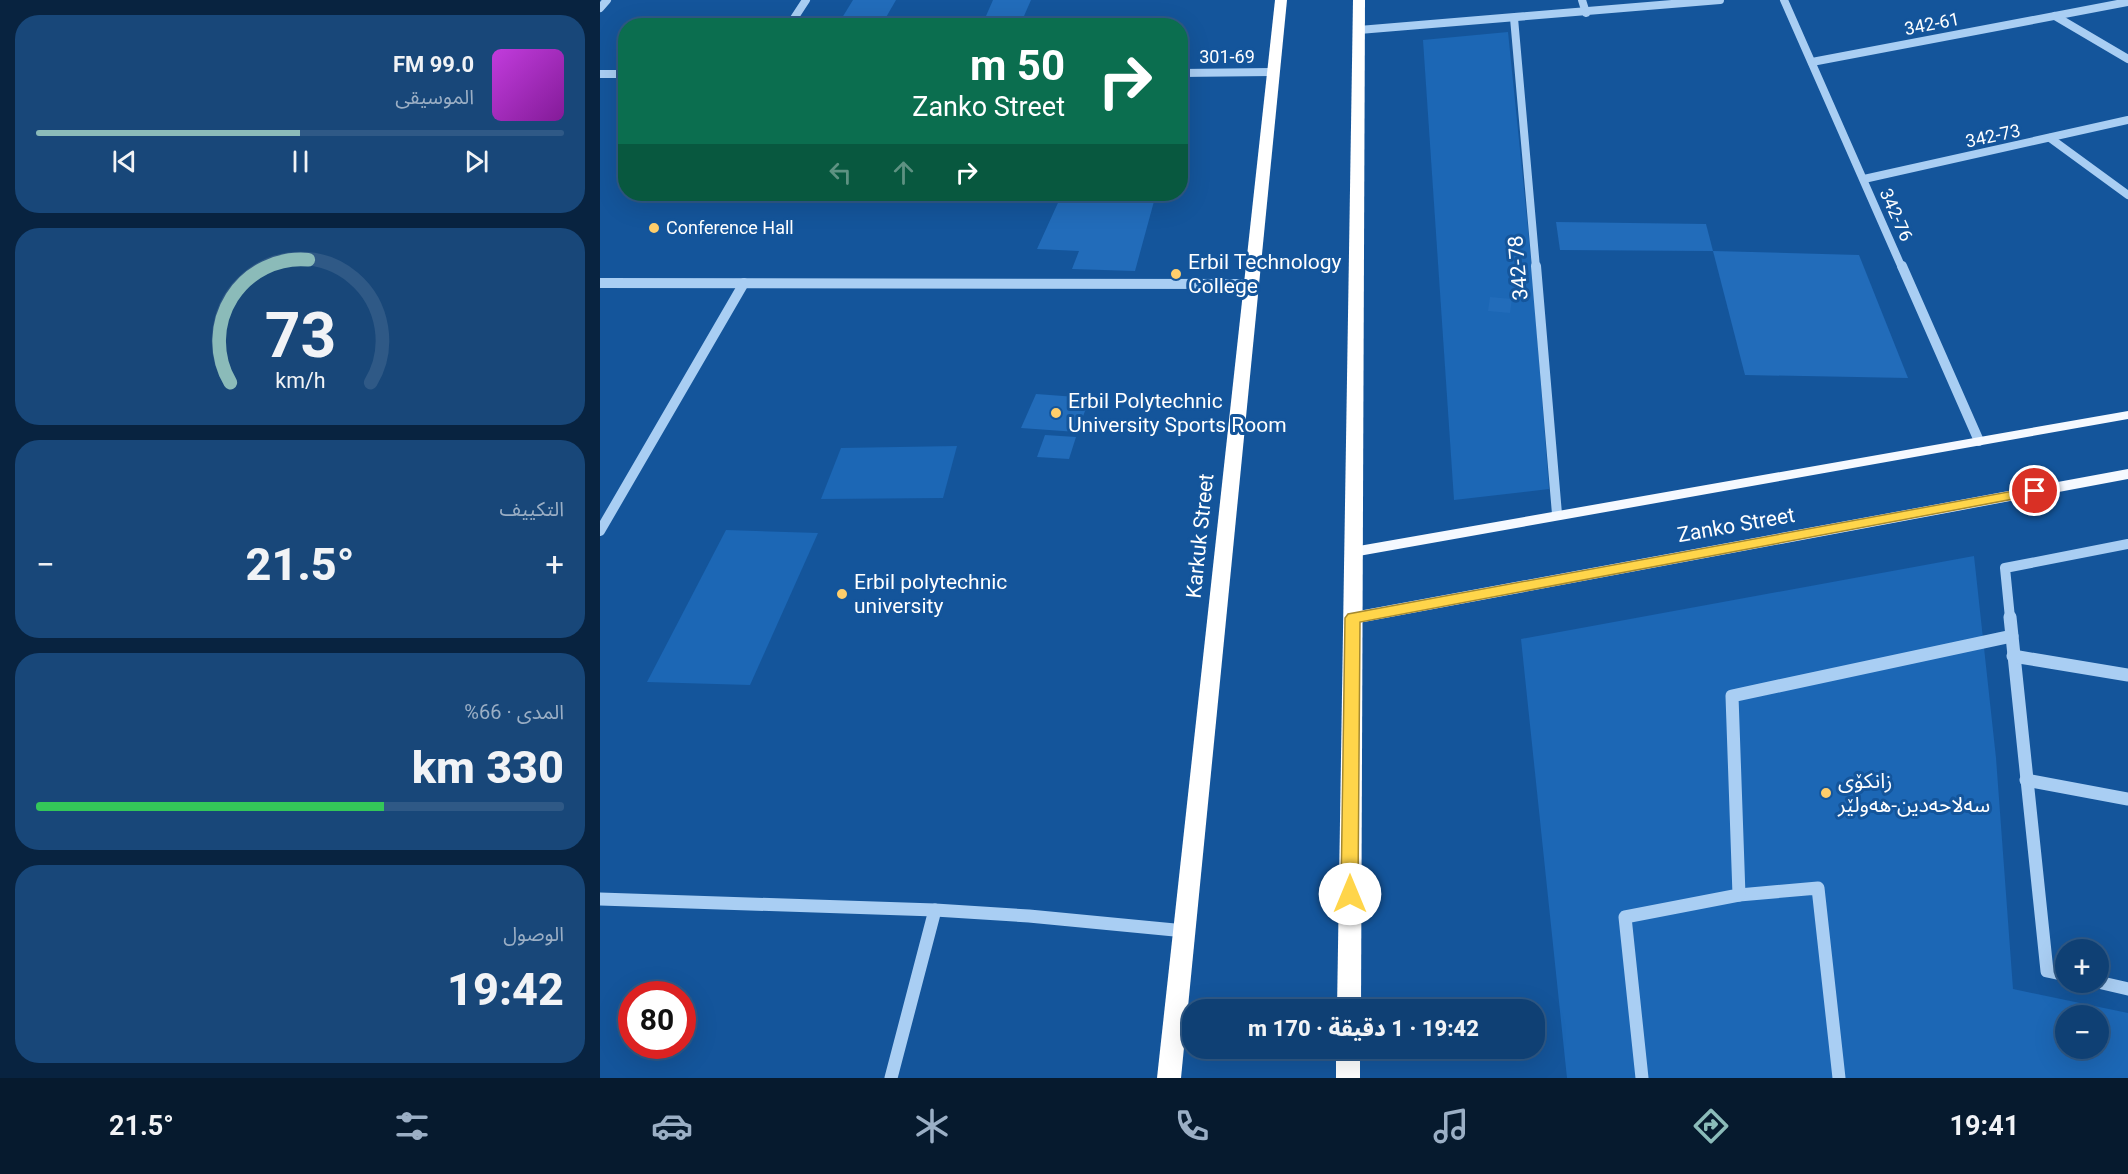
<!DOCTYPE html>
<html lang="ar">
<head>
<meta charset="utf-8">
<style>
  :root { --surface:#0f4074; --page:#184779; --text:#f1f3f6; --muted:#9bafc5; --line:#2f5986; --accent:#8bbbb9 }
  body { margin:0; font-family:Roboto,"Noto Sans Arabic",sans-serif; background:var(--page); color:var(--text); direction:rtl; height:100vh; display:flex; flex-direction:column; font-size:22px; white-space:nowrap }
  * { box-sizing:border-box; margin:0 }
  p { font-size:20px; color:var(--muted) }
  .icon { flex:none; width:33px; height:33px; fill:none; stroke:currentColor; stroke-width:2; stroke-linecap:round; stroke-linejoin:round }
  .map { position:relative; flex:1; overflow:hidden; direction:ltr }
  .details { display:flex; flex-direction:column; gap:15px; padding:15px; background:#082340; width:600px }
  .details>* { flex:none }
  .guide { position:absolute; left:18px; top:18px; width:570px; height:183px; border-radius:24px; box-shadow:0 6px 24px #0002,0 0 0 2px var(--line); direction:rtl; background:#0b6e4f; color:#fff; overflow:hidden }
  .controls { position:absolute; left:1455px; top:939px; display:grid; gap:12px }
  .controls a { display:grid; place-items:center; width:54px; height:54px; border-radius:50%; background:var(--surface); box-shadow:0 6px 24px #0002,0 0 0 2px var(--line); font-size:30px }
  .speed { position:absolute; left:18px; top:981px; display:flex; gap:12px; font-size:30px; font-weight:700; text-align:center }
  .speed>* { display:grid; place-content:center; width:78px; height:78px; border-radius:50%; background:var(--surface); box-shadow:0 6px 24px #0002,0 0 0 2px var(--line); line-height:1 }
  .speed .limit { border:9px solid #d22; background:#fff; color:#111 }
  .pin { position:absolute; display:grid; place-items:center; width:51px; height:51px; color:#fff; margin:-26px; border:3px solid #fff; border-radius:50%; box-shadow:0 2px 6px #0007 }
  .me { position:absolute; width:66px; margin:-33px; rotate:0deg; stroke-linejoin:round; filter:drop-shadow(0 0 4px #0008) }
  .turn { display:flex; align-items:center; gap:21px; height:126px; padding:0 24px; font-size:27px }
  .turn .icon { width:78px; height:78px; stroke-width:2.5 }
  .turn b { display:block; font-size:42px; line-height:51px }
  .lanes { display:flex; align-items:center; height:57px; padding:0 24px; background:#0003; justify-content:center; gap:30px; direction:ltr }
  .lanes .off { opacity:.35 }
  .big { font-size:45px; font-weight:800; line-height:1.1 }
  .details .widget { flex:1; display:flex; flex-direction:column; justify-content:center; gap:9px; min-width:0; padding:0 21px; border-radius:24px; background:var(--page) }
  .details .dial { align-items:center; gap:0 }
  .dial svg { height:156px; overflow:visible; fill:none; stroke:var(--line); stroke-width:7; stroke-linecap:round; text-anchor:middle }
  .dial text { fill:var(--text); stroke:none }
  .song { display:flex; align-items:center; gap:18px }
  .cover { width:72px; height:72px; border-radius:9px; background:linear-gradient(135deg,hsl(290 70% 55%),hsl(290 70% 35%)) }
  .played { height:6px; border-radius:3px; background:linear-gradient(90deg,var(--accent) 50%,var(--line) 50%) }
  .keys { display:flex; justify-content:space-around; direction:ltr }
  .heat { display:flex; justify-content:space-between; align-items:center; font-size:33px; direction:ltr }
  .charge { height:9px; border-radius:4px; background:linear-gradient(90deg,#34c759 66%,var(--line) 0) }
  .trip { position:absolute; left:582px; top:999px; width:363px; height:60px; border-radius:24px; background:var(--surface); box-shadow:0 6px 24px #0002,0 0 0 2px var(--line); font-weight:800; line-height:60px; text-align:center; direction:rtl }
  .tabs { display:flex; height:96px; justify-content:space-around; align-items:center; background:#061a2e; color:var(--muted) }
  .tabs .icon { width:42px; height:42px }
  .tabs .selected { color:var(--accent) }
  .tabs b { font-size:27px; color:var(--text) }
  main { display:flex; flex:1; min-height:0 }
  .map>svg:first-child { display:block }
  .green { fill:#1c67b5; fill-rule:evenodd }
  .building { fill:#226cba }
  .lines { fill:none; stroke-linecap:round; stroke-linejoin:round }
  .minor-far2 { stroke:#a9cef3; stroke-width:8 }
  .minor-far1 { stroke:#a9cef3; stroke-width:10 }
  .minor { stroke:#a9cef3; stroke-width:13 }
  .major { fill:#f5f9ff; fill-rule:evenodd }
  .highway { fill:#fff; fill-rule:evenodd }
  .route { fill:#ffd54a; stroke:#a68a30; stroke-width:1.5 }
  .poi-dot { fill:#ffce6b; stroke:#14559b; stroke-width:2 }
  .labels { text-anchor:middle; stroke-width:6; stroke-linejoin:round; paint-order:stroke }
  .far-street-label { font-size:18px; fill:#fff; stroke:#14559b }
  .far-poi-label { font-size:18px; fill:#fff; stroke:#14559b; text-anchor:start }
  .poi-label { font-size:21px; fill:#fff; stroke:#14559b; text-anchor:start }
  .street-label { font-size:21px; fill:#fff; stroke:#14559b }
</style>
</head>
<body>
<main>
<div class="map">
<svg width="1528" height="1078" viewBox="0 0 1528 1078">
  <rect width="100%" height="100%" fill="#14559b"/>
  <g class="green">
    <path d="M908,32L932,268L949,489L854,500L823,40Z"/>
    <path d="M357,446L343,498L221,499L241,448Z"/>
    <path d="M126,530L218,533L150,685L47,682Z"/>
    <path d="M1374,556L1396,758L1413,989L1528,1013V1078H967L921,639ZM1466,1016H1498V1048H1466Z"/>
  </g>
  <g class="building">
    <path d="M253,0H296L281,26H237Z"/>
    <path d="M393,0H431L424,16H386Z"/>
    <path d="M462,194H556L535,271L472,269L479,251L437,249Z"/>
    <path d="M956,222L1106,224L1113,251L960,250Z"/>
    <path d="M1113,251L1259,255L1308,378L1145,375Z"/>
    <path d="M890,297L912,299L910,313L888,311Z"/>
    <path d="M436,394L490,398L477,432L421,428Z"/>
    <path d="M445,435L476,437L469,459L437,457Z"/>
  </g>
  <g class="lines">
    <g class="minor-far2">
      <path d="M982,0L986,13"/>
      <path d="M1184,0L1302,268"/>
      <path d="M0,8L7,0"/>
      <path d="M1455,16L1528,59"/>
      <path d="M914,18L936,268"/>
      <path d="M189,26L206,0"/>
      <path d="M759,30L1120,0"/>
      <path d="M1212,62L1528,2"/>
      <path d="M580,73L674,72"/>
      <path d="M0,74H26"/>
      <path d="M1450,138L1528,195"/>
      <path d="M1264,179L1528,120"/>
    </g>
    <g class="minor-far1">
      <path d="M936,266L957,514"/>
      <path d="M1302,266L1379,441"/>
      <path d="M0,283L651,284"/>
      <path d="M0,531L144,283"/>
      <path d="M1410,618L1405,568L1528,544"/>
    </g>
    <g class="minor">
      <path d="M1410,617L1447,971L1466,975"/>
      <path d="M1413,656L1528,675"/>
      <path d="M1426,780L1528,799"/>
      <path d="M1139,895L1218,888L1239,1078"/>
      <path d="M0,899L335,910L429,916L585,931"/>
      <path d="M1498,982L1528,989"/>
      <path d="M291,1078L335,910"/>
      <path d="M1042,1078L1025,917L1139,895L1132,696L1412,636"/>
    </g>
    <g class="major">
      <path d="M1528,411V419L753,557L748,556L745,552L748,548L753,547Z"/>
      <path d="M1528,469V479L753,624L747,622L745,618L747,614L753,612Z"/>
    </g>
    <g class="highway">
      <path d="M675,0H687L581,1078H557Z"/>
      <path d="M753,0H765L761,1010H737Z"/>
      <rect x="736" y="1048" width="24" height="30"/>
    </g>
  </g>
  <path class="route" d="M1435,487L1440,488L1441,491L1440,494L760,622L758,894L756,900L750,902L744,900L741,894L745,618L748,614Z"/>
  <g class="poi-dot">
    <circle cx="54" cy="228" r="6"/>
    <circle cx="576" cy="274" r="6"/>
    <circle cx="456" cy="413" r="6"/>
    <circle cx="242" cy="594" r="6"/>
    <circle cx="1226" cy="793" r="6"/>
  </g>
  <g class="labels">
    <g class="far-street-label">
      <text transform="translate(1332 24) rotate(-11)" y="6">342-61</text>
      <text x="627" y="63">301-69</text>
      <text transform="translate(1393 136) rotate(-12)" y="6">342-73</text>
      <text transform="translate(1296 215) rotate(66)" y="6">342-76</text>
    </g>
    <g class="far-poi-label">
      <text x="66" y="234">Conference Hall</text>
    </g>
    <g class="poi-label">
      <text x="588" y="269">Erbil Technology<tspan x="588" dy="24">College</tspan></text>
      <text x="468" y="408">Erbil Polytechnic<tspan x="468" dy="24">University Sports Room</tspan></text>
      <text x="254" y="589">Erbil polytechnic<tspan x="254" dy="24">university</tspan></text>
      <text x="1238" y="788">زانکۆی<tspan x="1238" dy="24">سەلاحەدین-هەولێر</tspan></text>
    </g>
    <g class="street-label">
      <text transform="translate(918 268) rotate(-95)" y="7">342-78</text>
      <text transform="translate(1136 525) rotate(-10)" y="7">Zanko Street</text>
      <text transform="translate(600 536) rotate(-84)" y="7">Karkuk Street</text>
    </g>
  </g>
</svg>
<div class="controls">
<a>+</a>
<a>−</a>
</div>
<div class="speed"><div class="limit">80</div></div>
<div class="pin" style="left:1435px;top:491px;background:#d93025"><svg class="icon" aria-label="arrive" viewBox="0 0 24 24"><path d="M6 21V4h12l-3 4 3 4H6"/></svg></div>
<svg class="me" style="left:750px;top:894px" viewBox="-20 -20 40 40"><circle r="19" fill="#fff"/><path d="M0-13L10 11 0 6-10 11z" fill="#ffd54a"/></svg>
<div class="trip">19:42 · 1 دقيقة · 170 m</div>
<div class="guide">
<div class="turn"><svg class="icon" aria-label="right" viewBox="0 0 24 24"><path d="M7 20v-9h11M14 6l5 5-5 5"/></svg><div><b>50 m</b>Zanko Street</div></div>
<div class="lanes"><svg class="icon off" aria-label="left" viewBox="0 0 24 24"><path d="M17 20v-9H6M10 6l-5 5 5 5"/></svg><svg class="icon off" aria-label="ahead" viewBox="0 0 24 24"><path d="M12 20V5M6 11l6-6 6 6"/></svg><svg class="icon" aria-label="right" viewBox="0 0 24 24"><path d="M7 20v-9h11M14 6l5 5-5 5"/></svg></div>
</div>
</div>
<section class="details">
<div class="widget">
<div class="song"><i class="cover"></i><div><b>99.0 FM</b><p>الموسيقى</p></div></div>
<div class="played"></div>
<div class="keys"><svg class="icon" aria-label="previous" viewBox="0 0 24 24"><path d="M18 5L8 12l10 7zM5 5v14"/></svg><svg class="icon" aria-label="pause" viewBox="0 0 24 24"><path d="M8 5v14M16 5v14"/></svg><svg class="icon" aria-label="next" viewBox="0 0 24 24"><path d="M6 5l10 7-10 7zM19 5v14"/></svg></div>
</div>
<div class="widget dial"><svg viewBox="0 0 100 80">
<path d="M14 69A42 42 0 1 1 86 69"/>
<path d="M14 69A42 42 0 0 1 54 6" stroke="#8bbbb9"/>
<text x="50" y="56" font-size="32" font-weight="700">73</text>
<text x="50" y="72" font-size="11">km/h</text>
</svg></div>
<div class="widget"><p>التكييف</p>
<div class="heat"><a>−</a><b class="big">21.5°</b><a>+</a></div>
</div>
<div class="widget"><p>المدى · 66%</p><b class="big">330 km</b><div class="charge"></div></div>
<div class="widget"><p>الوصول</p><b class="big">19:42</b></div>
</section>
</main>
<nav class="tabs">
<b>19:41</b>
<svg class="icon selected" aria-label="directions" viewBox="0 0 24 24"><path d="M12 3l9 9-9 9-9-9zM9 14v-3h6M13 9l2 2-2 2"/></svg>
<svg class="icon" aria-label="music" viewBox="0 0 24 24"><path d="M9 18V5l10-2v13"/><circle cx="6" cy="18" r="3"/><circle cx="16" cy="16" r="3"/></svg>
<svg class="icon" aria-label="phone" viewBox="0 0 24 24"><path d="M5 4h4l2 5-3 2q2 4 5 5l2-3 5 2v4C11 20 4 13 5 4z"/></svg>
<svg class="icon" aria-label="climate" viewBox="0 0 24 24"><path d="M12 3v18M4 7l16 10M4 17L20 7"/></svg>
<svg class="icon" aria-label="car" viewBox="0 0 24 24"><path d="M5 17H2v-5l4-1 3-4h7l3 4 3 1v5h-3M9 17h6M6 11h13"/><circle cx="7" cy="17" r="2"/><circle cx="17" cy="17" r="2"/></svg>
<svg class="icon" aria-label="filters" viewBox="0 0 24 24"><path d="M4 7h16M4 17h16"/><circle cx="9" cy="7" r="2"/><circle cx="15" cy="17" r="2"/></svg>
<b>21.5°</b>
</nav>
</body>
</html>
